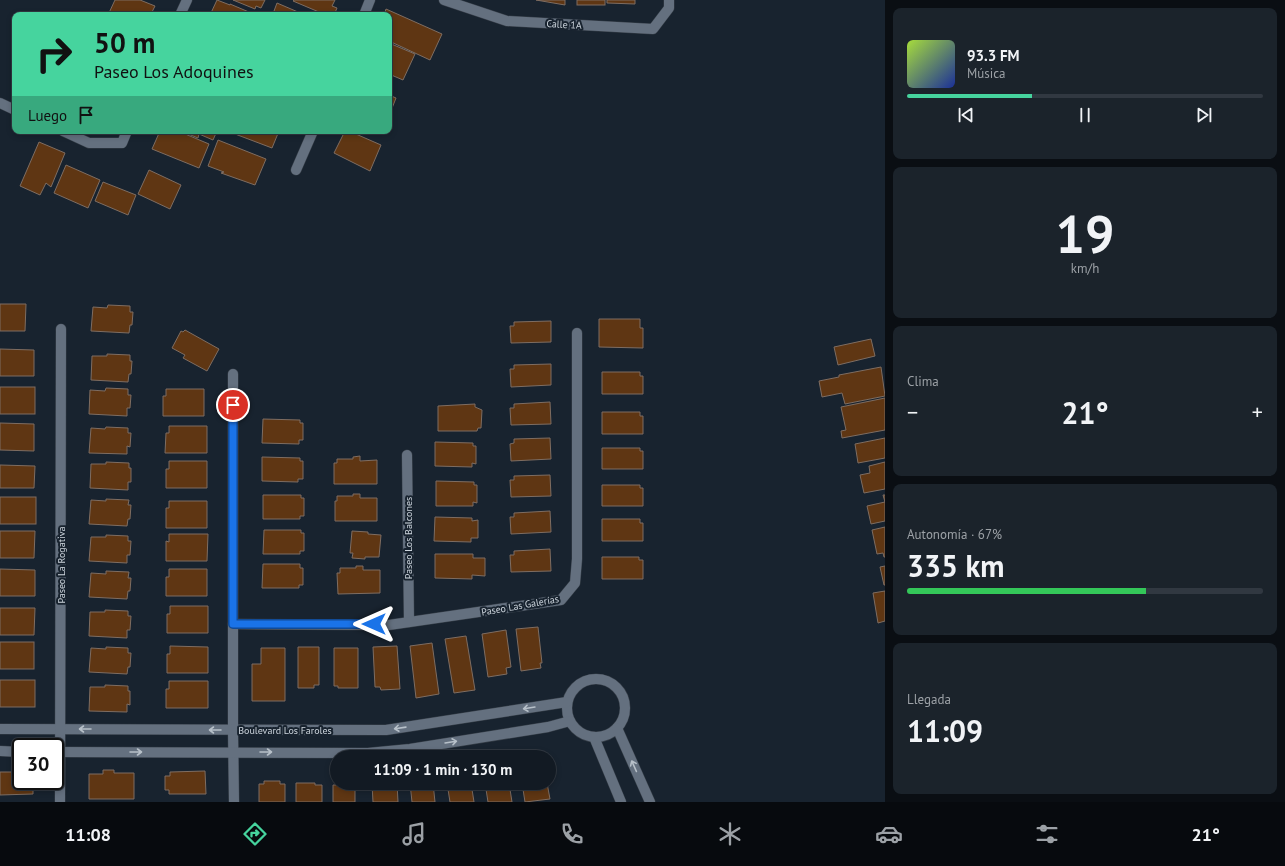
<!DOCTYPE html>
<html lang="es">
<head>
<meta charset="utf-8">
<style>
  :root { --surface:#121a23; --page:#1b232b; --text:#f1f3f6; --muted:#9ca1a6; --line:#313841; --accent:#46d49e }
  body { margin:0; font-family:"PT Sans",sans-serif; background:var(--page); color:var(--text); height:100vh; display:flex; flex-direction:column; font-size:15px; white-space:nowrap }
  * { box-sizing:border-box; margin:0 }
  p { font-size:13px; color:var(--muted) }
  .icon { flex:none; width:22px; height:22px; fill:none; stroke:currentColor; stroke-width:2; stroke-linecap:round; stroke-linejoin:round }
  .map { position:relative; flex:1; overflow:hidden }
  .panel { display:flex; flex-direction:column; gap:8px; padding:8px; background:#0a0e13; width:400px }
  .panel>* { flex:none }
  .guide { position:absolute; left:12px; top:12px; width:380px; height:122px; border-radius:8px; box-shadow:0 2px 6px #0003,0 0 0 1px var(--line); background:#46d49e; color:#111; overflow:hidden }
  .speed { position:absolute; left:12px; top:738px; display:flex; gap:8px; font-size:20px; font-weight:700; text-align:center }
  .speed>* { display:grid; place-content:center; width:52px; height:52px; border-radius:50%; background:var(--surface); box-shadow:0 2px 6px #0003,0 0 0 1px var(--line); line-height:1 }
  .speed .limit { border:2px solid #111; border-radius:6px; background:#fff; color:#111 }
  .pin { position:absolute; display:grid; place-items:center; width:34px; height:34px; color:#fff; margin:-17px; border:2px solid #fff; border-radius:50%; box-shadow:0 1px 4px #0007 }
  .me { position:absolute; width:44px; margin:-22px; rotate:270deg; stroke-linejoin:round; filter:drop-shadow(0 0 3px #0008) }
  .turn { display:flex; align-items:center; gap:14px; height:84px; padding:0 16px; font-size:18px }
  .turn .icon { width:52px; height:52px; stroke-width:2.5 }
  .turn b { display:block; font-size:28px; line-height:34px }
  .then { display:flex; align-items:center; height:38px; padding:0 16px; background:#0003; gap:8px; font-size:15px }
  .big { font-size:30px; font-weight:600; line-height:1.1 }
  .panel .tile { flex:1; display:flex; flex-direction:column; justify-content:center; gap:6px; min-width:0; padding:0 14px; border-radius:8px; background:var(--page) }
  .panel .dial { align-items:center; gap:0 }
  .dial b { font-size:52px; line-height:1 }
  .song { display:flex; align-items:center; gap:12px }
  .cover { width:48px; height:48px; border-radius:6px; background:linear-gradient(135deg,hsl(80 70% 55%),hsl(230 70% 35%)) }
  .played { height:4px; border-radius:2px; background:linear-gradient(90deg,var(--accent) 35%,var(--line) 35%) }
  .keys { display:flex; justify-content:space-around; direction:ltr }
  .heat { display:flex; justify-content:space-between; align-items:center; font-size:22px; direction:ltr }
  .charge { height:6px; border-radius:3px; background:linear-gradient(90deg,#34c759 67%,var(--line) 0) }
  .trip { position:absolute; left:330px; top:750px; width:226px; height:40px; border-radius:20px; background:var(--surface); box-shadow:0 2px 6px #0003,0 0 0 1px var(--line); font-weight:600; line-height:40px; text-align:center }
  .tabs { display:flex; height:64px; justify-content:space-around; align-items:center; background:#070a0e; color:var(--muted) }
  .tabs .icon { width:28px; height:28px }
  .tabs .current { color:var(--accent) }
  .tabs b { font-size:18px; color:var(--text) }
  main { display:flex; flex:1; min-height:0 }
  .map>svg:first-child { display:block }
  .building { fill:#5f3613; stroke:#7e6d62 }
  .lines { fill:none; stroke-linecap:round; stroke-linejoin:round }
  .minor-casing { stroke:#38404a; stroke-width:11 }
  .minor { stroke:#64707f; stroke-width:10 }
  .oneway { stroke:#b7c0c9 }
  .route-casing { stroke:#114b97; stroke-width:10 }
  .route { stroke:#1a73e8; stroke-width:7 }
  .labels { text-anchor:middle; stroke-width:4; stroke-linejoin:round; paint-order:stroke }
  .street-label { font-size:10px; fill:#ccd4dc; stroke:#18232f }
</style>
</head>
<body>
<main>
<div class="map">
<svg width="885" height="802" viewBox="0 0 885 802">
  <rect width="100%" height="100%" fill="#18232f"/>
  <g class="building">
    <path d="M115,0H140L155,6L151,14L152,15H108Z"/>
    <path d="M217,0L230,5V4L256,15H210Z"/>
    <path d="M233,0H265L261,8L256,6L255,9Z"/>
    <path d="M294,0H335L332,6L337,8L334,15H326L293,1Z"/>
    <path d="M536,0H565V5Z"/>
    <rect x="577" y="0" width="28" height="5"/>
    <path d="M607,0H635V4L607,3Z"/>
    <path d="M277,3L305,15H277L278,13L274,11Z"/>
    <path d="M386,9L442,34L430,60L389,41V15H384Z"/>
    <path d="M389,43L415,54L403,80L389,74Z"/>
    <path d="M389,95L396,98L389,116Z"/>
    <path d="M160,131H178L209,144L199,168L152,149Z"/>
    <path d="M181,131H217L213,140L199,134L198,138Z"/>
    <path d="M236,131H279L272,148L235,134Z"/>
    <path d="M345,131H349L381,145L370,171L334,153Z"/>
    <path d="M218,140L266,159L255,185L221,173L224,172L208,166Z"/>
    <path d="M39,142L65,153L51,187L46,183L40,195L20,186Z"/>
    <path d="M66,165L100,180L88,208L54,193Z"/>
    <path d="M149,170L181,185L170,209L138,194Z"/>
    <path d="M103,182L136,195L128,215L95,201Z"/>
    <path d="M0,304H26L25,331H0Z"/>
    <path d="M108,305L130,306V312H133L132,325H130L129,333L91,331L93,307L107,308Z"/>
    <path d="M599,319H640V328H643V348L599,347Z"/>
    <path d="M551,321V342L511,343L510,326H514V322Z"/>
    <path d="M185,330L219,349L207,371L183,358L185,355L172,348L181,331L183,332Z"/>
    <path d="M871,339L875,356L838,365L834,347Z"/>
    <path d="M0,349L34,350V376H0Z"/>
    <path d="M107,354L130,355V361H132L131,374H129L128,382L91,380L92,356H107Z"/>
    <path d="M551,364V385L511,387L510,369H514V365Z"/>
    <path d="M881,367L885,396L845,404L842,393L822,397L819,381L839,377V375Z"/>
    <path d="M602,372H640V376H643V394H602Z"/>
    <rect x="0" y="387" width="35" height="27"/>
    <path d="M106,388L128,389V395H131L130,408H127V416L89,414L90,390L105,391Z"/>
    <path d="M166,389H204V416H163V396H166Z"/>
    <path d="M885,398V430L842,438L841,431L846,430L841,407Z"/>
    <path d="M550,402L551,424L511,425L510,408H514V404Z"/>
    <path d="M475,404V407L482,410L481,428H478L477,431H438V406Z"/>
    <path d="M602,412H640V416H643V434H602Z"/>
    <path d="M263,419L300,420V423H303V440H299V444L262,443Z"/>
    <path d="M0,423L34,424V451L0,450Z"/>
    <path d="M169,426H207V453H165L166,433H169Z"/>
    <path d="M106,427L128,428V433H131L130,447L127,446V454L89,453L91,428L105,429Z"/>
    <path d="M550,438L551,459L511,461L510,444L514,443V439Z"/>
    <path d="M885,438V458L858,463L855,444Z"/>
    <path d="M435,442L473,443V446H476V464L472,463V467L435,466Z"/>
    <path d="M602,448H640V451H643V469H602Z"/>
    <path d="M360,456V461L377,460V484H334V463H337V459H353V457Z"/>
    <path d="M262,457L300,458V461H303V479H298V482L262,481Z"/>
    <path d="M169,461H207V488H166V469H169Z"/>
    <path d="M106,462L129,463V468H131V482H128V490L90,488L91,464H106Z"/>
    <path d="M885,462V489L864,493L860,475L870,473L869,466Z"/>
    <path d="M0,465L35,466L34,488H0Z"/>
    <path d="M550,475L551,496L511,497L510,480H514V476Z"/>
    <path d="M436,481L474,482V485H477V503L473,502V506H436Z"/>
    <path d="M602,485H640V488H643V506H602Z"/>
    <path d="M353,494H360V498H377V521H335V501H337V496H353Z"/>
    <path d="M263,495H301V498H304V516H300V519H263Z"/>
    <path d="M883,495H885V521L871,524L867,506L885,502Z"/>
    <rect x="0" y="497" width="36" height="27"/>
    <path d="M106,499L129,500L128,505H131L130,519H128L127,526L89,524L91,500L106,501Z"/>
    <path d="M169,501H207V528H166V508H169Z"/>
    <path d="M550,511L551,532L511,534L510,517H514V513Z"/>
    <path d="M435,517L472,518V521L478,520V538H471V542L434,541Z"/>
    <path d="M602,519H640V523H643V541H602Z"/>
    <path d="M885,527V557H884L883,553L877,554L872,530Z"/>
    <path d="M264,530H301V533H304V551H300V554H263Z"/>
    <path d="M0,531H35L34,558H0Z"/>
    <path d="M352,531L368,532V534L381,535L379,557H365V559L352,558L353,553H350Z"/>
    <path d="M169,534H208L207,561H166V541L169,542Z"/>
    <path d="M106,535L128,536V541H131L130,555H127V563L89,561L91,537H106Z"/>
    <path d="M550,549L551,571L511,572L510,555H514V551Z"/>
    <path d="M435,554H473V558H485V576L472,575V579L435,578Z"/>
    <path d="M602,557H639V560H643V579H602Z"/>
    <path d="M263,564H300V568H303V585H299V588H262Z"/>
    <path d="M356,566H363V570H380V593L338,594L337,573H340V568H356Z"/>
    <path d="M885,566V585H884L880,567Z"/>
    <path d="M0,569L35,570V596H0Z"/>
    <path d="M169,569H207V596H166V577H169Z"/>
    <path d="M106,571L129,572L128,578H131L130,591H128L127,599L89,597L91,573L106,574Z"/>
    <path d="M885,591V621L878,623L873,593Z"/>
    <path d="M170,606H208V633H167V614H170Z"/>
    <path d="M0,608H35L34,635H0Z"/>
    <path d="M105,610L128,611V616H131L130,630H127V638L89,636L90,612H105Z"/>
    <path d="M538,627L542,663H540L541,668L521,671L516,629Z"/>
    <path d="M506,630L511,667L506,668L507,674L488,677L482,634Z"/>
    <path d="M466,636L475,690L454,693L445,639Z"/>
    <rect x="0" y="642" width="34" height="27"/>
    <path d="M432,643L439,694L416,698L410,646Z"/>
    <path d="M170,646L208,647V673H167V654H170Z"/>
    <path d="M397,646L400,689L381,690L380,687H375L373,647Z"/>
    <path d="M106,647L128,648V653H131L130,667H128L127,674L89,672L91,648L106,649Z"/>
    <path d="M298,647H319V685H314V688H298Z"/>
    <path d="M261,648H285V701H252V664H261Z"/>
    <path d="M334,648H358V688H338V686H334Z"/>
    <rect x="0" y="680" width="35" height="27"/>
    <path d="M169,681H208V708H166V689H169Z"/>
    <path d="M105,685L128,686V691H130V705L127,704V712L89,711L90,687H105Z"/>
    <path d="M103,770H114V773H134V799H89V774H103Z"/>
    <path d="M205,771L206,794H169V790H165V776H170V772Z"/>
    <path d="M0,772H21V781H33V794L0,795Z"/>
    <path d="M264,781H280V784H285V802H259V784H264Z"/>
    <path d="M336,782L351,783L352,786H355V802H333V785H336Z"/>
    <path d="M296,783H315V785H322V802H296Z"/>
    <path d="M375,783H397L398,802H373L372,784Z"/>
    <path d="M410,783H433L435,802H412Z"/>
    <path d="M447,783H471L474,802H450Z"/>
    <path d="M485,783H509L512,802H488Z"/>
    <path d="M522,783H547L550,799L525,802Z"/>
  </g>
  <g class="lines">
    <g class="minor-casing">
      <g id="minor">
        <path d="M444,0L507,21L653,29L669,8V0"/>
        <path d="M180,15L187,0"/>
        <path d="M364,15L370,0"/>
        <path d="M0,103L15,110"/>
        <path d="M63,131L89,143H122L127,131"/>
        <path d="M296,170L313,131"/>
        <path d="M233,374V730L234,802"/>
        <path d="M407,455L409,622"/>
        <path d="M233,624L389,625L561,600L575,583L577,559V333"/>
        <circle cx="596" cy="708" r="29"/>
        <path d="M617,728L650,802"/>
        <path d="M0,729L386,730L567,702"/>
        <path d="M594,737L621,802"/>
        <path d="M0,751L21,752"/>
        <path d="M55,752L368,753L410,749L548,727L570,721"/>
        <path d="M60,802L61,329"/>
      </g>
    </g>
    <use href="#minor" class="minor"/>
  </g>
  <defs><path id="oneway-shaft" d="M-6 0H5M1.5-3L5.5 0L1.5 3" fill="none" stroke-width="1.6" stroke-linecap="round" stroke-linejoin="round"/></defs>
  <g class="oneway">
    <use href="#oneway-shaft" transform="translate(529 708) rotate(171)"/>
    <use href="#oneway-shaft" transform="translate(400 728) rotate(172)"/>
    <use href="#oneway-shaft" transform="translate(85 729) rotate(-180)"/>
    <use href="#oneway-shaft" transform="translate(215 730) rotate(-180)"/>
    <use href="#oneway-shaft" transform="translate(451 742) rotate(-9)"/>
    <use href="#oneway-shaft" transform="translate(136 752)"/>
    <use href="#oneway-shaft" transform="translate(266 752)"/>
    <use href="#oneway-shaft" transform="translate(634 766) rotate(-114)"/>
  </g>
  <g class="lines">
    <g class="route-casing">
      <path id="route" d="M233,405V624H374"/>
    </g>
    <use href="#route" class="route"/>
  </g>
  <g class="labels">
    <g class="street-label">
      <text transform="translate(564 24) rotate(3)" y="4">Calle 1A</text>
      <text transform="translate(408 538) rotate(-90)" y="4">Paseo Los Balcones</text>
      <text transform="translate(61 565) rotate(-90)" y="4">Paseo La Rogativa</text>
      <text transform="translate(520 605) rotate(-10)" y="4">Paseo Las Galerías</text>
      <text x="285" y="734">Boulevard Los Faroles</text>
    </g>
  </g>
</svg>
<div class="speed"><div class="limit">30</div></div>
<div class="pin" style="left:233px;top:405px;background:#d93025"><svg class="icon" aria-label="arrive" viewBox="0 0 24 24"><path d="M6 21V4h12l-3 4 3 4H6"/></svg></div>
<svg class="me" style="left:374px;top:624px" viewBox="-20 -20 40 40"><path d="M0-17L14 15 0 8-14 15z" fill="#1a73e8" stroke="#fff" stroke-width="4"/></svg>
<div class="trip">11:09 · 1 min · 130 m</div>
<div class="guide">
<div class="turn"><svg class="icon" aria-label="right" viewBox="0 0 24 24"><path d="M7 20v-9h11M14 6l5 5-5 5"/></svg><div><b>50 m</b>Paseo Los Adoquines</div></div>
<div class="then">Luego<svg class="icon" aria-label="arrive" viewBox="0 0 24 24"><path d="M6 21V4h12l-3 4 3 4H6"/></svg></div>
</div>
</div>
<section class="panel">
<div class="tile">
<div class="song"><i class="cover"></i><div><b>93.3 FM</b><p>Música</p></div></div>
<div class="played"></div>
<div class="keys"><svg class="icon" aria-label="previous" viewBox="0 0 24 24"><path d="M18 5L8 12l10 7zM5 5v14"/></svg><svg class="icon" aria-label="pause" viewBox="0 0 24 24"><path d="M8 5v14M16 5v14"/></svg><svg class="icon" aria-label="next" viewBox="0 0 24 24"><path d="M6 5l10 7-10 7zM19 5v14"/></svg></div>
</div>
<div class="tile dial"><b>19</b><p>km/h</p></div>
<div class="tile"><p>Clima</p>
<div class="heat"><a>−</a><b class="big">21°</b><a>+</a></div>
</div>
<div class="tile"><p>Autonomía · 67%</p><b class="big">335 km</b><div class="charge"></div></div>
<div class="tile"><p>Llegada</p><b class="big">11:09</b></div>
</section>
</main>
<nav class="tabs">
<b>11:08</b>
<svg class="icon current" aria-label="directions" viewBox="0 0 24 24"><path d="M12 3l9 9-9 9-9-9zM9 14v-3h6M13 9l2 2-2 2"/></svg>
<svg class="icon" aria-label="music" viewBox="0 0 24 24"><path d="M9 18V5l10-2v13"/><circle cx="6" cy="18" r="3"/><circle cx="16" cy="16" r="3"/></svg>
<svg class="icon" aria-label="phone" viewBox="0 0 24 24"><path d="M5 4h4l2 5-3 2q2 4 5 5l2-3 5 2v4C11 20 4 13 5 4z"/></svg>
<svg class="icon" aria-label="climate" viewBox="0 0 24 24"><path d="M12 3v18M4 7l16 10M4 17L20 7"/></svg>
<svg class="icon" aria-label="car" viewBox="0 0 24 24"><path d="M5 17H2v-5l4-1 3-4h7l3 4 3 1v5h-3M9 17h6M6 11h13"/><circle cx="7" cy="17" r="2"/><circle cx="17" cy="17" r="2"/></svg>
<svg class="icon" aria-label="filters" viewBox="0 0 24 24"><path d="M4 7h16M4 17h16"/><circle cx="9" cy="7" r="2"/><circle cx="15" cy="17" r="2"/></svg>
<b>21°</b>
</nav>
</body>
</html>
